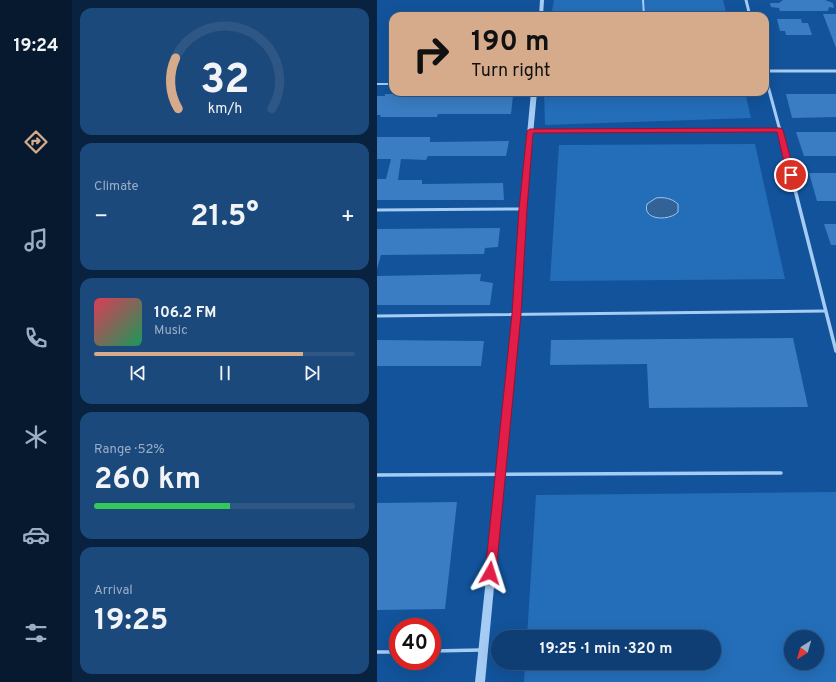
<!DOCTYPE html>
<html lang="en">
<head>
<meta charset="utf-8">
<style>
  :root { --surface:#0e3e74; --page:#1c497c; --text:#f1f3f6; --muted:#9baec5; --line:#2e5786; --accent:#d6ab8b }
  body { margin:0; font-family:Overpass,sans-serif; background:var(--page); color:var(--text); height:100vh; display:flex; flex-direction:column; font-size:15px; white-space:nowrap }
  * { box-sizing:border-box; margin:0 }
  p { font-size:13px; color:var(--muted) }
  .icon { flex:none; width:22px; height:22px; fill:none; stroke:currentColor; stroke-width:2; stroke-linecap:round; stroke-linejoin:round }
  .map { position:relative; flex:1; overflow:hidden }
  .sheet { display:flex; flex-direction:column; gap:8px; padding:8px; background:#082240; width:305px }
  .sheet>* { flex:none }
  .hud { position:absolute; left:12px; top:12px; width:380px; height:84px; border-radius:12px; box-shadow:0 4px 16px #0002,0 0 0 1px var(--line); background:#d6ab8b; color:#111; overflow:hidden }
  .needle { width:26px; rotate:217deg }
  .fabs { position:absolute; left:407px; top:630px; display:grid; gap:8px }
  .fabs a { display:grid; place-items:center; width:40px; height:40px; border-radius:50%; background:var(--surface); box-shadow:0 4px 16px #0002,0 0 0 1px var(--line); font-size:20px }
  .speed { position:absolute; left:12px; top:618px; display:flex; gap:8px; font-size:20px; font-weight:700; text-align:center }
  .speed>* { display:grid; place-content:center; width:52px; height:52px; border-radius:50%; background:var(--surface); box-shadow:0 4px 16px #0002,0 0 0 1px var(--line); line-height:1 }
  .speed .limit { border:6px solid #d22; background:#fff; color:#111 }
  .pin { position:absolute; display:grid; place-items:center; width:34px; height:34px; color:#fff; margin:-17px; border:2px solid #fff; border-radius:50%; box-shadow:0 1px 4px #0007 }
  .me { position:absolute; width:44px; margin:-22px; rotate:6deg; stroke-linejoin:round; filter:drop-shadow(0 0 3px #0008) }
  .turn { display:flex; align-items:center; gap:14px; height:84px; padding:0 16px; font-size:18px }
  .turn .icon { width:52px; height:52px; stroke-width:2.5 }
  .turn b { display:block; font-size:28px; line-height:34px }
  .big { font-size:30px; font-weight:700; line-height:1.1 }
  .sheet .tile { flex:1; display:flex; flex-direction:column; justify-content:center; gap:6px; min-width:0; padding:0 14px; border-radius:12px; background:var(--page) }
  .sheet .dial { align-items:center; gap:0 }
  .dial svg { height:104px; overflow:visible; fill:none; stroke:var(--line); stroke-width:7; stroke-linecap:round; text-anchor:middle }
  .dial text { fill:var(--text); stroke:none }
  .song { display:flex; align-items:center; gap:12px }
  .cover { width:48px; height:48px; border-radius:6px; background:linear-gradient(135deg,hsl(350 70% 55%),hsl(150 70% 35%)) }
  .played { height:4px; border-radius:2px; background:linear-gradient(90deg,var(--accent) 80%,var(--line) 80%) }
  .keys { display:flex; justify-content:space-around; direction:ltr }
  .heat { display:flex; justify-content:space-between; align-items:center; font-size:22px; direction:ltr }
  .charge { height:6px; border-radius:3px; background:linear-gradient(90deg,#34c759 52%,var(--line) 0) }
  .trip { position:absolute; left:114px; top:630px; width:230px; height:40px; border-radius:20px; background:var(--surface); box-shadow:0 4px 16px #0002,0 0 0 1px var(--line); font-weight:700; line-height:40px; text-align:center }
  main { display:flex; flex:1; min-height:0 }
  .dock { display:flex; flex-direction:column; width:72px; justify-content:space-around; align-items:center; background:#06192e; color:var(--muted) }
  .dock .icon { width:28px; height:28px }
  .dock .selected { color:var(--accent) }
  .dock b { font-size:18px; color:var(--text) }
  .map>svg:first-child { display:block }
  .green { fill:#246eb9; fill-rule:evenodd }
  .water { fill:#336296; stroke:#97c8f7 }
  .building { fill:#3a7dc2 }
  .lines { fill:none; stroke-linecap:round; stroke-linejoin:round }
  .service-far2 { stroke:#a5ccf4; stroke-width:2 }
  .service-far1 { stroke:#a5ccf4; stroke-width:3 }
  .service { stroke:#a5ccf4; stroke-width:3.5 }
  .minor-far1 { stroke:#a5ccf4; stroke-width:3 }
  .minor { stroke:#a5ccf4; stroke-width:3.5 }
  .tertiary { fill:#a5ccf4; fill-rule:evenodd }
  .route { fill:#e11d48; stroke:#92132f }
</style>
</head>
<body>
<main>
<nav class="dock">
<b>19:24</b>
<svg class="icon selected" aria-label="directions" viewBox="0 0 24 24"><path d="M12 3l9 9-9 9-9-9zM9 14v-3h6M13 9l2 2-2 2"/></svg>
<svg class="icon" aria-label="music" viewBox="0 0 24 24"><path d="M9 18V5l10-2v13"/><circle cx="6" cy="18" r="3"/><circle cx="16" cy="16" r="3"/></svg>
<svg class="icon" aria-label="phone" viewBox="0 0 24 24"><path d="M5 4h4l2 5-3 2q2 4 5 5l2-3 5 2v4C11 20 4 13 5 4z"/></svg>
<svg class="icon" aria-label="climate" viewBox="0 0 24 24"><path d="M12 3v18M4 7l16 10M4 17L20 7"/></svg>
<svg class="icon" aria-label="car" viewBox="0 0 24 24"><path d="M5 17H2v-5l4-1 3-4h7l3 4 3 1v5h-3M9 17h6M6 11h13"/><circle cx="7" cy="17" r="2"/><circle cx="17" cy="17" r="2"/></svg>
<svg class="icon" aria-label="filters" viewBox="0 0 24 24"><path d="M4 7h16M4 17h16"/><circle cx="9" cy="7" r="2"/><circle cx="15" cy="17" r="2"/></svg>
</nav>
<section class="sheet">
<div class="tile dial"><svg viewBox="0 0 100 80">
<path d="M14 69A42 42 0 1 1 86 69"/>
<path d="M14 69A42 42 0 0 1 12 30" stroke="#d6ab8b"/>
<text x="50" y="56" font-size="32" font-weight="700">32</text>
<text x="50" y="72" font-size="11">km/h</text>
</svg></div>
<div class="tile"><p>Climate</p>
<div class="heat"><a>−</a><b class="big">21.5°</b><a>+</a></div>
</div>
<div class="tile">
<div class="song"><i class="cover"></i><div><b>106.2 FM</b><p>Music</p></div></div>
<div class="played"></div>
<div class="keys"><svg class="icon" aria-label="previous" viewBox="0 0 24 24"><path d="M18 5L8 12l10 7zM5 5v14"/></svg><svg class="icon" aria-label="pause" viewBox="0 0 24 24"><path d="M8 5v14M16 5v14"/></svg><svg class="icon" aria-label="next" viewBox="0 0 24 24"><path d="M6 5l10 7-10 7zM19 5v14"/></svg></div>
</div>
<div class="tile"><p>Range · 52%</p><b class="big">260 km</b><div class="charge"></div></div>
<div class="tile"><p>Arrival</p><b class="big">19:25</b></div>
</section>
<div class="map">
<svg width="459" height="682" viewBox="0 0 459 682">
  <rect width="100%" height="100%" fill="#12539b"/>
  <g class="green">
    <path d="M177,0H346L350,16H174Z"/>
    <path d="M167,92H368L374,118L168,125Z"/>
    <path d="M378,144L408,279L173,281L182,145Z"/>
    <path d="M459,492V682H147L148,663H337V637H150L159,495ZM414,637H440V663H414Z"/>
  </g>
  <path class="water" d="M279,198C287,197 294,198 301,204V212C293,221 265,221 270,204Z"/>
  <g class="building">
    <path d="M406,0H448L456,3L457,8L452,7L451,11H403L402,8L394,7L393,3H402Z"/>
    <path d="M446,14H459V48Z"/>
    <path d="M400,19H424L425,23H431L435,35H409L408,31H403Z"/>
    <path d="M8,94H65V97L136,96L134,114H61L60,117H3L4,115H0V96H8Z"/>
    <path d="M409,94H459V117L415,118Z"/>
    <path d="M419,132H459V156H427Z"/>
    <path d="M0,137H53V142L132,141L129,156H51L49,160L24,159L21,180H45V184L126,183L127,200H0V179H9L14,159H0Z"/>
    <path d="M432,173H459V201H440Z"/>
    <path d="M447,224H459V245H454Z"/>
    <path d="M123,228L121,247L108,248L107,254L4,255L0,269V229Z"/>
    <path d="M104,274L103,281L116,283L113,305H0V276Z"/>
    <path d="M416,338L431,407L272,408L270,364L173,365L174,340Z"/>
    <path d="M0,340L107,341L104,366H0Z"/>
    <path d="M80,502L68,609L0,610V503Z"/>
  </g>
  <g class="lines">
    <g class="service-far2">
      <path d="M266,0L267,16"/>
      <path d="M0,84H16"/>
      <path d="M153,131L403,130"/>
    </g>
    <g class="service-far1">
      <path d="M0,210L146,209"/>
      <path d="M0,316L448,311"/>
    </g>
    <g class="service">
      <path d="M0,475L404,473"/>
      <path d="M55,651L104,650"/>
      <path d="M0,652H21"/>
    </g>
    <g class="minor-far1">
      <path d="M369,0L373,16"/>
      <path d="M388,71H459"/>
      <path d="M388,75L414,171"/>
    </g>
    <path class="minor" d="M413,170L459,351"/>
    <g class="tertiary">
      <path d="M163,0H167L166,16H162Z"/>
      <path d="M154,92H160L149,209L143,314L108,682H98L137,314L143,209Z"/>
    </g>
  </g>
  <path class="route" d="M403,128L406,130L418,175L417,177H412L410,175L400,132L156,133L150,209L144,314L119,573L117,577L113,578L109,577L108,573L135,314L142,209L150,131L153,129Z"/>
</svg>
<div class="fabs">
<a><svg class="needle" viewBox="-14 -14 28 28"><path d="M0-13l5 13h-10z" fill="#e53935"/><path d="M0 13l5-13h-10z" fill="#9baec5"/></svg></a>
</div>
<div class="speed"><div class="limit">40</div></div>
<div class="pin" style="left:414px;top:175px;background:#d93025"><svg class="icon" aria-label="arrive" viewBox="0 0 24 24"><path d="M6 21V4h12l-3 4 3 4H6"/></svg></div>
<svg class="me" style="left:113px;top:573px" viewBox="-20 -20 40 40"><path d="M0-17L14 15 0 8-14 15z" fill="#e11d48" stroke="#fff" stroke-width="4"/></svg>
<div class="trip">19:25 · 1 min · 320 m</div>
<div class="hud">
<div class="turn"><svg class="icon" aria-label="right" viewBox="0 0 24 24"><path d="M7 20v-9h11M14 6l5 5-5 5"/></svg><div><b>190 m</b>Turn right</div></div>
</div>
</div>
</main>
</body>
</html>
